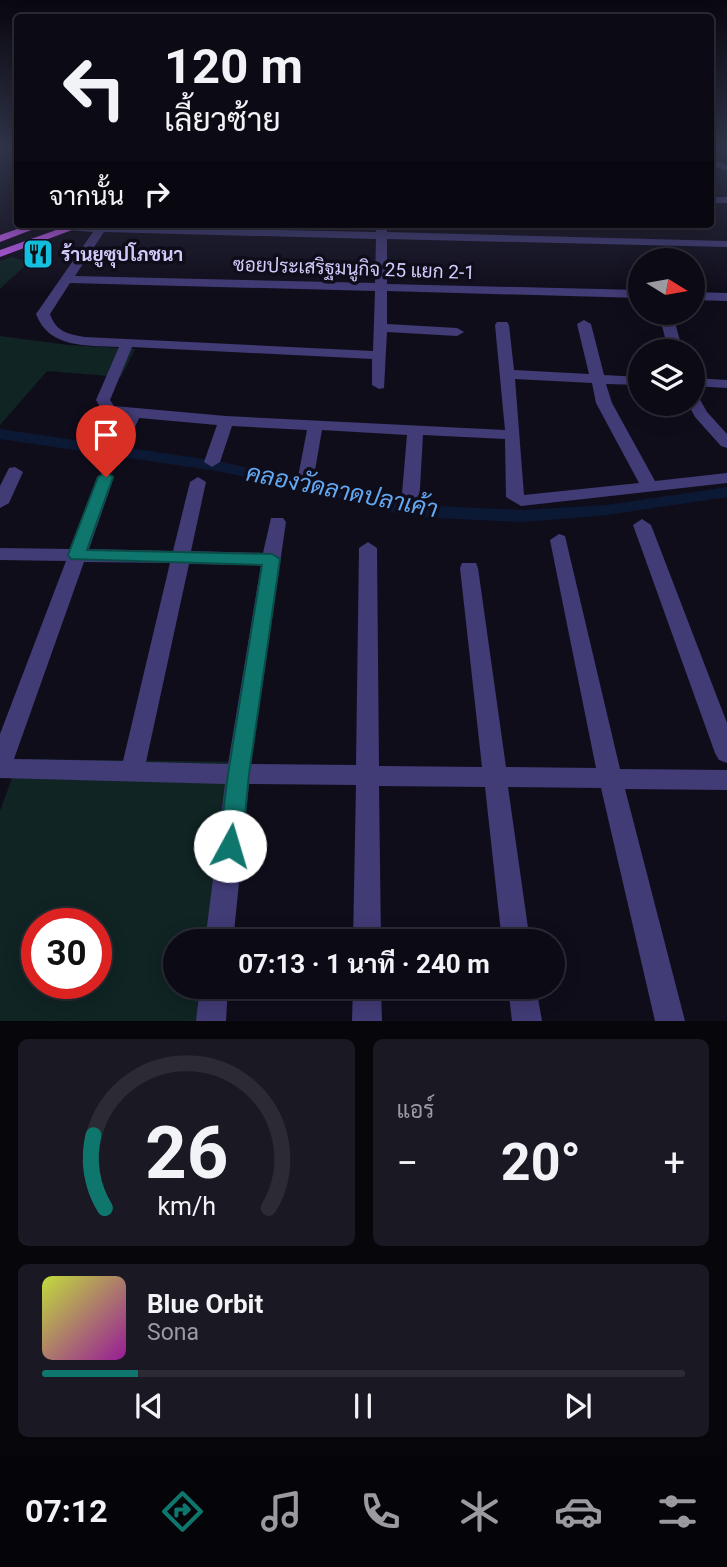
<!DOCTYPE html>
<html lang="th">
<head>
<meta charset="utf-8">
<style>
  :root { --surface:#0c0a14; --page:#1a1822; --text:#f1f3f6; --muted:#9a9aa0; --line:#2c2b34; --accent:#0f766e }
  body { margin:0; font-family:Roboto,Sarabun,sans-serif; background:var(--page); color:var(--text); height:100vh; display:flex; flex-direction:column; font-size:26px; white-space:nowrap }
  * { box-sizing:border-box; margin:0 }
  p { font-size:23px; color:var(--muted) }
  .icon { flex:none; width:38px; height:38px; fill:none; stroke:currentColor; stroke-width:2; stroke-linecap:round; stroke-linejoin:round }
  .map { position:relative; height:1021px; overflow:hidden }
  .details { display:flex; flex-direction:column; gap:18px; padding:18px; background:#07060b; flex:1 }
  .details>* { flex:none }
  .top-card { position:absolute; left:14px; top:14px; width:700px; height:214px; border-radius:7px; box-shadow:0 4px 18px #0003,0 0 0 2px var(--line); background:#0c0a14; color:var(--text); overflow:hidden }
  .needle { width:46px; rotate:101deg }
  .tools { position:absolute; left:628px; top:248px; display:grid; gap:14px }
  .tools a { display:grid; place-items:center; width:77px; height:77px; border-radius:50%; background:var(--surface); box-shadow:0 4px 18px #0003,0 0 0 2px var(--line); font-size:35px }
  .speed { position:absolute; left:21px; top:908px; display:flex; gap:14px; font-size:35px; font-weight:700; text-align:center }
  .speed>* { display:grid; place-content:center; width:91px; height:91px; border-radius:50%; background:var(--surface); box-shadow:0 4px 18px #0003,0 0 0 2px var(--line); line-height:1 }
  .speed .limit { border:10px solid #d22; background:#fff; color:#111 }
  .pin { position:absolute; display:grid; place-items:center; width:60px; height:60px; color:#fff; margin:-72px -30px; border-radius:50% 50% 50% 0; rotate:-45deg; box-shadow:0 0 7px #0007 }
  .pin .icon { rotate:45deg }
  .me { position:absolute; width:77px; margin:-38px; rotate:6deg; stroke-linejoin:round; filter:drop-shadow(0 0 5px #0008) }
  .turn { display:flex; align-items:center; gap:24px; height:147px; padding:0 35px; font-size:32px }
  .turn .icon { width:91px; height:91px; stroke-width:2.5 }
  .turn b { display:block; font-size:49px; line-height:60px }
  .then { display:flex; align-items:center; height:66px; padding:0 35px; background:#0003; gap:14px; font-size:26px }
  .big { font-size:52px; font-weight:700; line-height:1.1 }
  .details .widget { flex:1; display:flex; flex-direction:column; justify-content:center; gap:10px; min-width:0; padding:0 24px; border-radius:10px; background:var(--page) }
  .details .dial { align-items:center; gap:0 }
  .dial svg { height:182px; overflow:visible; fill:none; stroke:var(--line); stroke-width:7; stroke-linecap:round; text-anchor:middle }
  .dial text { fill:var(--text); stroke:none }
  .song { display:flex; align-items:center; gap:21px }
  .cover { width:84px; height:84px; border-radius:10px; background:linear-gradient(135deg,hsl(70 70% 55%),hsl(300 70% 35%)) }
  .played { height:7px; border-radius:4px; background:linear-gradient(90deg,var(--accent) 15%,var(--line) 15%) }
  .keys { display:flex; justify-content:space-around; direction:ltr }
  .heat { display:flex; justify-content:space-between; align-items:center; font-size:38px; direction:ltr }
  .details .tiles { flex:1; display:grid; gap:18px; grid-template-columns:1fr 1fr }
  .widget:last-child { grid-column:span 2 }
  .trip { position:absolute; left:163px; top:929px; width:402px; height:70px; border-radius:35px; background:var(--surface); box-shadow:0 4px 18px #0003,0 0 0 2px var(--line); font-weight:700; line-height:70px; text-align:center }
  .dock { display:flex; height:112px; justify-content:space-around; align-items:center; background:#050408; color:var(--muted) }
  .dock .icon { width:49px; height:49px }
  .dock .active { color:var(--accent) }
  .dock b { font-size:32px; color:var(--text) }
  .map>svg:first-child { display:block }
  .green { fill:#102424; fill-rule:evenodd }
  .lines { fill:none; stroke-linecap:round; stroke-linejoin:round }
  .canal { fill:#0c1935; fill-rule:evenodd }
  .minor { fill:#413b76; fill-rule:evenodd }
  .major { fill:#c15bf1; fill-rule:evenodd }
  .route { fill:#0f766e; stroke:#0a4d48; stroke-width:2 }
  .labels { text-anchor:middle; stroke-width:7; stroke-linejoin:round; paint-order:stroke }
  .far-poi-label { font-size:19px; font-weight:bold; fill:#d3cbfb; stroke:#100d1b; text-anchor:start }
  .far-street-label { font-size:19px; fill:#d3cbfb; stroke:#100d1b }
  .water-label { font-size:24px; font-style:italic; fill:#62a8f2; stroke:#100d1b }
</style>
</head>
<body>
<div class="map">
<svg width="727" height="1021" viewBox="0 0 727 1021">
  <rect width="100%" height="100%" fill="#100d1b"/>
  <g class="green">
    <path d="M12,257L29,262L0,289V261Z"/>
    <path d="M0,336L68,345L135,349L121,377L47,371L0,425Z"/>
    <path d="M19,759L250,762L229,941L175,942V987H224L220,1021H0V811ZM37,924H96V984H37Z"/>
  </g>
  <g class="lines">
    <path class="canal" d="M0,429L217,461L416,505L523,510L607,505L727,487V497L607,515L523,522L416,517L375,509L329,495L217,471L0,439Z"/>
    <g class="minor">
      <path d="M710,159L727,165V171L710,165Z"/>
      <rect x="710" y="197" width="17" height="6"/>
      <path d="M377,224H387V232L727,241V247L387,239V284L640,290V298L387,291V324L457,328L464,332L457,336L387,332L384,388L379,389L372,385V359L132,347L110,400L114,406L226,416L505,430L495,325L497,322H507L509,325L514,370L589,374L577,324L584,320L591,324L604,375L640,377V385L606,384L612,403L655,481L727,473V483L521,506L506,497L505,439L423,435L419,505L410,510L401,505L407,435L322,430L313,482L305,487L297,482L307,430L232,426L220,462L212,467L204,462L217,425L139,418L125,450L117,455L109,450L124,417L103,412L96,400L119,347C87,345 49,349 36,314L93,232L68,230V226L376,232ZM104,232L376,239L375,283L75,276ZM70,283L375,291L373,351L85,337C68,334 56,332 50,314ZM515,379L592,383L596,403L639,483L524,495Z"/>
      <path d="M693,292L727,293V301L693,300Z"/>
      <path d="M669,322L676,326L683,352H669L662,326Z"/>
      <path d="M693,378L727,380V388L693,386Z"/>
      <path d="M693,395L698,396L707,412L727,434V448L721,446L695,417L688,404H693Z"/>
      <path d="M15,467L23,472L9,503L0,508V486L9,468Z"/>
      <path d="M106,472L114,477L89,549L173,551L190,482L198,477L206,482L191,551L263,553L271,518H283L286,522L251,764L356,765L359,548L368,542L377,548L379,766L482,767L460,568L462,563H476L478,568L506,767L596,768L550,540L559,534L565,536L620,769L727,770V790L625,789L685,1021H655L601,788L508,787L530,942H502L485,787L379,786L381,942H353L356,785L249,784L233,942H205L225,784L0,778V734L66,561L0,560V548L70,549L98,477ZM84,562L170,563L123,761L14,759ZM189,564L261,565L228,764L146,762Z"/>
      <path d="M642,519L651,525L727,723V763L719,760L715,753L633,525Z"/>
      <path d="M200,987H228L226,1021H196Z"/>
      <path d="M353,987H381L382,1021H352Z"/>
      <path d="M508,987H536L542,1021H512Z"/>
    </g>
    <g class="major">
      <path d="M32,224H47L0,242V235Z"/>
      <path d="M73,224H88L0,257V250Z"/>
    </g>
  </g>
  <linearGradient id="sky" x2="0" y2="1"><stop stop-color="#09070f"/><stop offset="0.51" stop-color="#31354a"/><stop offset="1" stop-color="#31354a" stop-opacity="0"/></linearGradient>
  <rect width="727" height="292" fill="url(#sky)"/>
  <path class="route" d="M106,472L113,477L87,550L272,554L280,559L249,774L242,846L238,853L230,856L222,853L219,846L228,774L262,565L71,559L68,555L98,477Z"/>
  <defs>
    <g id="restaurant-square" transform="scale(1.575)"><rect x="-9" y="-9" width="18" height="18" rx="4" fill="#13c0df" stroke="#100d1b"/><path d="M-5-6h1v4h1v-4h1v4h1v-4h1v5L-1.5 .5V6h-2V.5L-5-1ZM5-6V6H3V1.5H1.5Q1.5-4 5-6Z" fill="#111"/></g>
  </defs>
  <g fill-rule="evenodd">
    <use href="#restaurant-square" x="38" y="254"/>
  </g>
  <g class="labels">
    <g class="far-poi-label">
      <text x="61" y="261">ร้านยูซุปโภชนา</text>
    </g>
    <g class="far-street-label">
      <text transform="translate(354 268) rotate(2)" y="7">ซอยประเสริฐมนูกิจ 25 แยก 2-1</text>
    </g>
    <g class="water-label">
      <text transform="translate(342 491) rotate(11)" y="8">คลองวัดลาดปลาเค้า</text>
    </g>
  </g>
</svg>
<div class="tools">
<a><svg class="needle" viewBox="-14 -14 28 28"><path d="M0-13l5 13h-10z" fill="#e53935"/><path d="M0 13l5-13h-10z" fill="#9a9aa0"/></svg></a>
<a><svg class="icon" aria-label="layers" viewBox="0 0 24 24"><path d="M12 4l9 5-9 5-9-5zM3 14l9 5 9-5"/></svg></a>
</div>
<div class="speed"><div class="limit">30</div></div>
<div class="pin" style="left:106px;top:477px;background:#d93025"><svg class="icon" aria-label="arrive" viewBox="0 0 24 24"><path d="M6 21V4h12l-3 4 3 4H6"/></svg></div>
<svg class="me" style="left:230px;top:846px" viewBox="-20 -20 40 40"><circle r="19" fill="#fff"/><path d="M0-13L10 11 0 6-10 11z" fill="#0f766e"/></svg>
<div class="trip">07:13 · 1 นาที · 240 m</div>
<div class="top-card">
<div class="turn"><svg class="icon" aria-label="left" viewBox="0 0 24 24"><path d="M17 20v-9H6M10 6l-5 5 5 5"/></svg><div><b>120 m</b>เลี้ยวซ้าย</div></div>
<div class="then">จากนั้น<svg class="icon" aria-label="right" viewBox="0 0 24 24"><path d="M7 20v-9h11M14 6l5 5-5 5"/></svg></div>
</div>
</div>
<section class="details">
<div class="tiles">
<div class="widget dial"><svg viewBox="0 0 100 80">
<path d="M14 69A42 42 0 1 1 86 69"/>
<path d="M14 69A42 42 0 0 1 9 37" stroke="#0f766e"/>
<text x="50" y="56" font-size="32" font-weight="700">26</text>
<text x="50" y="72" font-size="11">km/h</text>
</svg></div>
<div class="widget"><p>แอร์</p>
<div class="heat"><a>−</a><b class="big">20°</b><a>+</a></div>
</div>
<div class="widget">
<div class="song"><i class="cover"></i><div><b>Blue Orbit</b><p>Sona</p></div></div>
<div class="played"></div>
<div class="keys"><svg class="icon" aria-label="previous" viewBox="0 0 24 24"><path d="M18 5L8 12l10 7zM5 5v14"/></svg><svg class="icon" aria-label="pause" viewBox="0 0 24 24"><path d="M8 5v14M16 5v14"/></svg><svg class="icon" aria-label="next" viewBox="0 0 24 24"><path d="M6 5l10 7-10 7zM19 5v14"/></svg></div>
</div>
</div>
</section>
<nav class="dock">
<b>07:12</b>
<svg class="icon active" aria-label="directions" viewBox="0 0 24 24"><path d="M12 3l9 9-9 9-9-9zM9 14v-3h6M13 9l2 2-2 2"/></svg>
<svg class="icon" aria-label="music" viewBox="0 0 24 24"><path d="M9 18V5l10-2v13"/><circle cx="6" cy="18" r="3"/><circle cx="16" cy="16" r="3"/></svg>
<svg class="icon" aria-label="phone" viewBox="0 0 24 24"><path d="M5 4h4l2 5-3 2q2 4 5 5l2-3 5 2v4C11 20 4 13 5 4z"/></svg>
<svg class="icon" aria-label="climate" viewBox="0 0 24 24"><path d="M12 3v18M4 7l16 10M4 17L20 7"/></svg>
<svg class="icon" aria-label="car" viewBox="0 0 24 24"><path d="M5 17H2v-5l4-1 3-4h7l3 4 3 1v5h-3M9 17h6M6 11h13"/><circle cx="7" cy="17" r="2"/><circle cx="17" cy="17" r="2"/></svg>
<svg class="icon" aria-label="filters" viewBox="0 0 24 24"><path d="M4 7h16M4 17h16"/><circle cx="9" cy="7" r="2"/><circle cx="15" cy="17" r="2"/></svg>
</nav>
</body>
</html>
